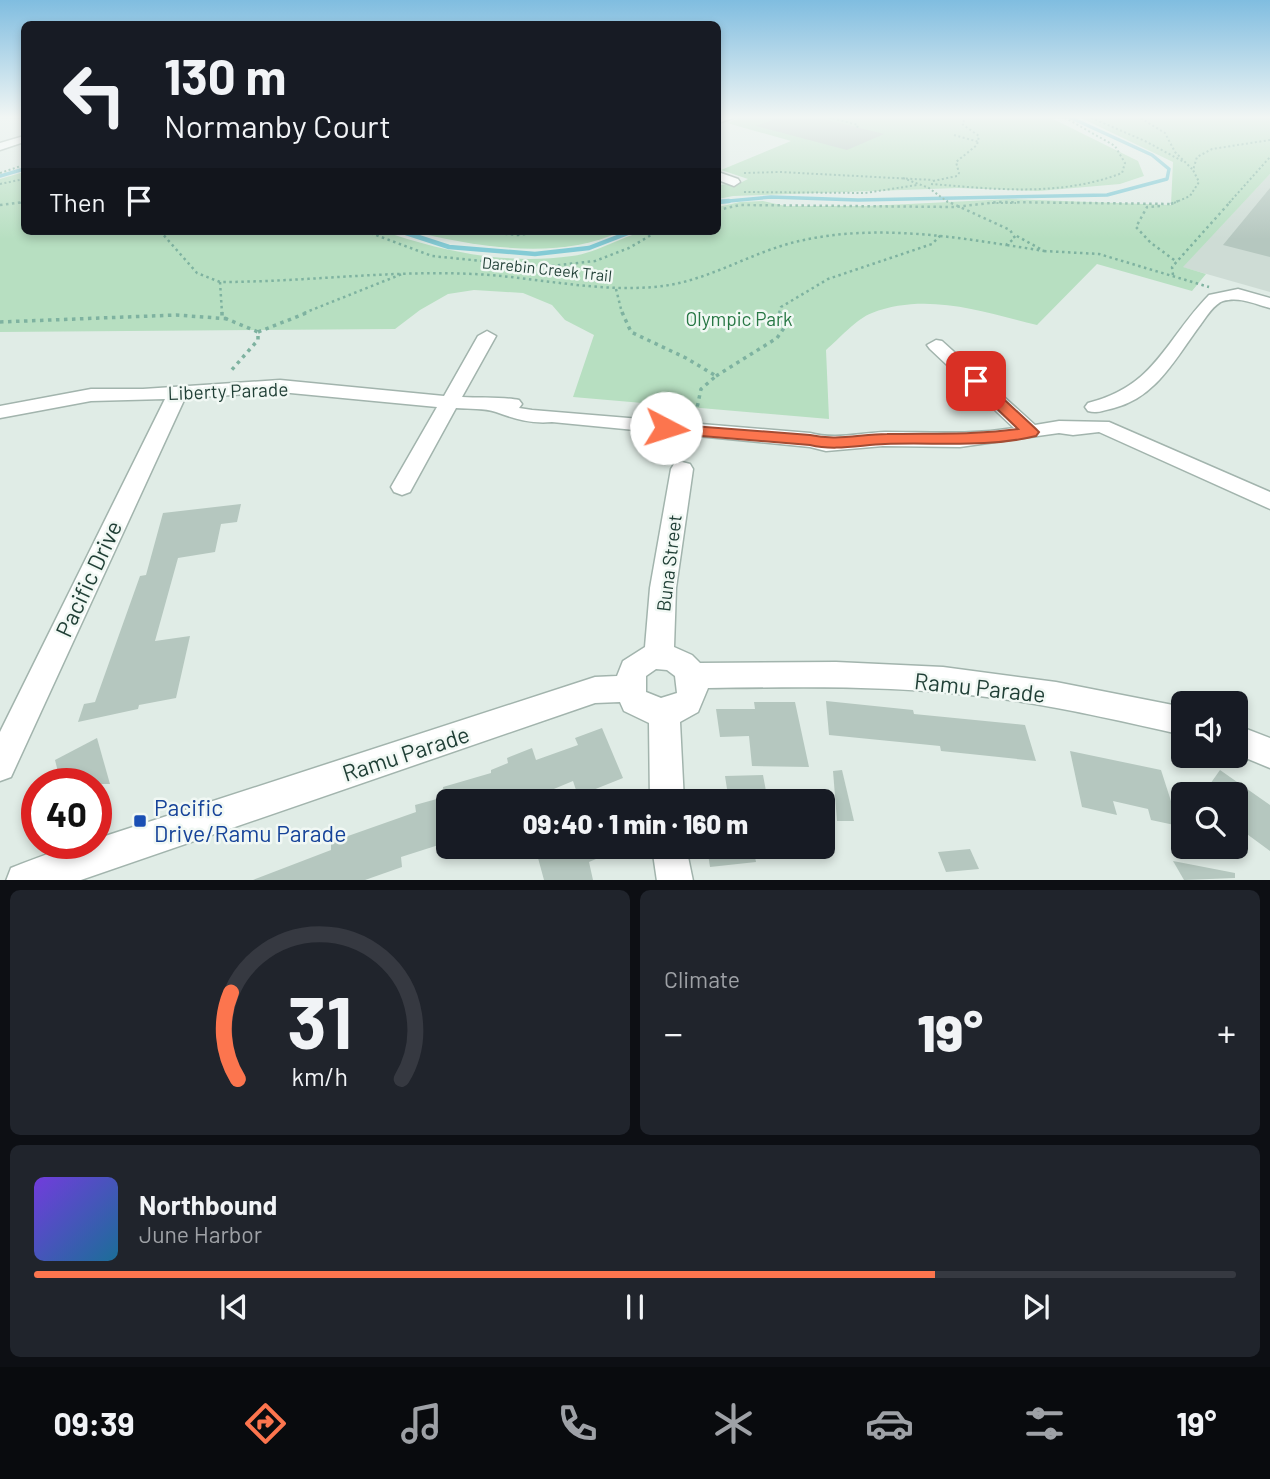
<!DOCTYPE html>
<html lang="en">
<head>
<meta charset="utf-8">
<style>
  :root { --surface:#171b24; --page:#20242c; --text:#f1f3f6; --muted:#9ea1a6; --line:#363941; --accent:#fc754e }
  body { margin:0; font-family:Barlow,sans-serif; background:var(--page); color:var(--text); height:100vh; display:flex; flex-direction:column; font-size:26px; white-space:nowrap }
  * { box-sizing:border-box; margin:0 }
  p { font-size:23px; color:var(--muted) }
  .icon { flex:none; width:38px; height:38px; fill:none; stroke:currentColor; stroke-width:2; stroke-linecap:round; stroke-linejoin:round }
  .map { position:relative; height:880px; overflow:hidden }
  .drawer { display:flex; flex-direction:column; gap:10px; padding:10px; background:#0d0f14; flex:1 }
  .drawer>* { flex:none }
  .hud { position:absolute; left:21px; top:21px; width:700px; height:214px; border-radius:10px; box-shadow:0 4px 10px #0003; background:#171b24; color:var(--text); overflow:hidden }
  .buttons { position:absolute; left:1171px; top:691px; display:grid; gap:14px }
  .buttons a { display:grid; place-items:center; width:77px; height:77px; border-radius:10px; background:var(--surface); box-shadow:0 4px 10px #0003; font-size:35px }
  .speed { position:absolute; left:21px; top:768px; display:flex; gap:14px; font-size:35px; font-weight:700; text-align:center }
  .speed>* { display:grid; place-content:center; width:91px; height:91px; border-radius:50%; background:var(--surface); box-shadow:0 4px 10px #0003; line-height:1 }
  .speed .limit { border:10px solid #d22; background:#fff; color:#111 }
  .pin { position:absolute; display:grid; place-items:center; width:60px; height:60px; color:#fff; margin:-30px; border-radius:14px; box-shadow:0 4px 10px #0006 }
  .me { position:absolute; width:77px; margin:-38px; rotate:95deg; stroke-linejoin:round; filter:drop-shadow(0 0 5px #0008) }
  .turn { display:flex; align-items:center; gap:24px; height:147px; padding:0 28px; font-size:32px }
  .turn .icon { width:91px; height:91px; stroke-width:2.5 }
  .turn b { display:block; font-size:49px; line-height:60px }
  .then { display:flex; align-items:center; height:66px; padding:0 28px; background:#0003; gap:14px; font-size:26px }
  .big { font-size:52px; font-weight:800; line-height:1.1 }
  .drawer .widget { flex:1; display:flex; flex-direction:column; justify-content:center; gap:10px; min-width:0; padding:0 24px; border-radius:10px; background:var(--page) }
  .drawer .dial { align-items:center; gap:0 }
  .dial svg { height:182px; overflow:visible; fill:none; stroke:var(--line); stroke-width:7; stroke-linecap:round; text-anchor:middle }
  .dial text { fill:var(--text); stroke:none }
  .song { display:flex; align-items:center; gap:21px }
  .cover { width:84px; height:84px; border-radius:10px; background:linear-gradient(135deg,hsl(260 70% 55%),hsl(200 70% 35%)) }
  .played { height:7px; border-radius:4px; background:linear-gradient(90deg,var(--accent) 75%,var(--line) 75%) }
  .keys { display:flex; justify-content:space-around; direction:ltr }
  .heat { display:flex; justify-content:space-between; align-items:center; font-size:38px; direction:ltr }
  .drawer .tiles { flex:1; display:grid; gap:10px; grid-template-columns:1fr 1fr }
  .widget:last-child { grid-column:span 2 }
  .trip { position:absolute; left:436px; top:789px; width:399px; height:70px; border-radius:10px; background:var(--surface); box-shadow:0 4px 10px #0003; font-weight:800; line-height:70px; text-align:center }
  .tabs { display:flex; height:112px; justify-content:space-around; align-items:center; background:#090b0e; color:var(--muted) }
  .tabs .icon { width:49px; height:49px }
  .tabs .on { color:var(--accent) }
  .tabs b { font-size:32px; color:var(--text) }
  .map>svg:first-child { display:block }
  .built { fill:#cedcd5 }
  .green { fill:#b7dfc1 }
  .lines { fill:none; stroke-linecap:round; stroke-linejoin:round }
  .stream-far1 { stroke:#84cbd5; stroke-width:3.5 }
  .stream { stroke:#84cbd5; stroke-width:4.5 }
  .building { fill:#b5c7bf }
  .minor-casing { stroke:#a2b4ad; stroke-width:3 }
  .path-far2 { stroke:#7eb2a0; stroke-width:2; stroke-dasharray:2 2.5; stroke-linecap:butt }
  .path-far1 { stroke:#7eb2a0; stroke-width:2.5; stroke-dasharray:2.5 3.5; stroke-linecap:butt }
  .path { stroke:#7eb2a0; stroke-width:3.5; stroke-dasharray:3.5 4.5; stroke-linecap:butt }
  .minor { fill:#fff; fill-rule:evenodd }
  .route { fill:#fc754e; stroke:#a44c33; stroke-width:2 }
  .transit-dot { fill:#1a4fb4; stroke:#f1f8f4; stroke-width:2.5 }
  .labels { text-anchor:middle; stroke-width:5; stroke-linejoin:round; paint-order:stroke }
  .far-street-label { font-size:16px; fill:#1f3e35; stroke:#f1f8f4 }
  .park-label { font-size:19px; fill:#277744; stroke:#f1f8f4 }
  .street-label { font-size:19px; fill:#1f3e35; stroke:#f1f8f4 }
  .near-street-label { font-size:23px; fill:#1f3e35; stroke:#f1f8f4 }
  .near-transit-label { font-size:23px; fill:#164399; stroke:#f1f8f4; text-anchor:start }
</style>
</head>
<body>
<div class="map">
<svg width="1270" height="881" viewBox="0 0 1270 881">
  <rect width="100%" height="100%" fill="#e0ece6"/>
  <path class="built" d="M1270,174V292L1182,267Z"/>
  <g class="green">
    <path d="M746,116H1047L1138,161L1144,176L1120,184L1039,191L958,188L733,196L718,199V185L740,183L748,179L721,170L791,141L727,123Z"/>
    <path d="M1077,116H1270V174L1183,267L1206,274L1192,291L1097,264L1037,325C983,312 927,292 872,313C856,319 839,339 826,350L829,419L573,397L594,335L565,320L552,305L523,293L474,290L448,294L420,310L395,329L0,332V179L24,172V231H383C444,252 507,265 572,256C598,253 625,234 648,231C670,228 695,231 718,231V207L740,202L763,201L785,206H868L1010,199L1171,205L1173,162Z"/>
    <path d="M412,231H621C561,261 474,247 412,231Z"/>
  </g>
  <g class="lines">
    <g class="stream-far1">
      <path d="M0,176L24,169"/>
      <path d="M718,202L771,197L858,200L1107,195L1167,179L1169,169L1152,155L1067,116"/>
    </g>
    <g class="stream">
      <path d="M718,202L729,201"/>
      <path d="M400,231L449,247L535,254L589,248L633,231"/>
    </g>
  </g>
  <g class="building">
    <path d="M782,116H812L884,134L847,150L756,126Z"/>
    <path d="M1270,188V257L1223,245Z"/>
    <path d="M241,504L237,522L221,524L215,552L178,558L155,641L190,636L176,698L139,705L138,709L78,722L84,704L95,702L140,576L146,575L163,513Z"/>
    <path d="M826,701L913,710L914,714L1025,725L1036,761L941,751L940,746L829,735Z"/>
    <path d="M754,702H795L809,767L752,766L749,736L720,737L716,709H755Z"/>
    <path d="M602,728L623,778L578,796L573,781L537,796L539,802H448V842L401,857L402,867L365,880H253L331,850V842L416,812L415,805L444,797L443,787L491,773V770L508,763L507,758L532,748L536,760L578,745L575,738Z"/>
    <path d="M97,738L110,784H61L55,760Z"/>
    <path d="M1070,751L1161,770L1179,826L1151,820L1148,809L1113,801L1117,815L1082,807Z"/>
    <path d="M842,770L854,821H837L833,771Z"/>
    <path d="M1220,770L1270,805V851L1236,826V794H1203Z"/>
    <path d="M763,775L768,802H729L725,776Z"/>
    <path d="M535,847H624L589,862L593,880H544Z"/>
    <path d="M707,847H753L756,862L710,867Z"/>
    <path d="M970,849L979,869L946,872L938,852Z"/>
    <path d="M1173,861L1235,873V878L1184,880Z"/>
  </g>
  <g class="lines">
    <g class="minor-casing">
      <g id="minor">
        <path d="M734,116L733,118L718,123V117Z"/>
        <path d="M24,136V142L0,150V143Z"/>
        <path d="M718,172L738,179L740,182L734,186L718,180Z"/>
        <path d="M1238,289L1270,298V308C1255,304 1239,296 1223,301C1214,304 1206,317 1201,324C1176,357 1157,397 1114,408C1105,410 1097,414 1088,411L1085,407L1088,403C1156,386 1165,340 1209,295Z"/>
        <path d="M487,331L496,336L462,397C478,398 507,397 519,400L522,404L519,408L532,410L810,433C835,440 859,433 885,432C928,432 971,435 1014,428L930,349L927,345L936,340L942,341L1035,425L1059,421L1109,422L1270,492V509L1099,432L1073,435L1059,433L960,447L883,446L826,451L810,447L552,422C531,424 515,419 496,412C485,408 468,409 456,408L410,492L402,495L394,492L391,487L437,407L280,392L185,398L11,777L0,781V732L165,399L91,401L0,418V406L91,389H143L280,380L444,396L478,336Z"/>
        <path d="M682,462L690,464L693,469L676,588L674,647L692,655L700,663L836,662L943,667L1056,682L1183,707V735C1116,720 1048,704 979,696C889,685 798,687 708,688L698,712L680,722L684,802H650L649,723L624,711L620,702L595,703L78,881H6L11,868C37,858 69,844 96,844V839L595,677L617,676L623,661L645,647L650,588L671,469L674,464ZM656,669L667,670L675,676L677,693L661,698L646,692V676Z"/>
        <path d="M1236,725L1270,738V768L1236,754Z"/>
        <path d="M652,847H686L693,881H657Z"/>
      </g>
    </g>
    <g class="path-far2">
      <path d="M824,116L858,125L857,128"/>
      <path d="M1087,116L1145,141L1184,162"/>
      <path d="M1137,116L1165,133L1175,152L1192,169"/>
      <path d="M830,118L841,116"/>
      <path d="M954,135L979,142"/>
      <path d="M0,173L24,165"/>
      <path d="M744,173L780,172L933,180"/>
      <path d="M903,178L929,188L949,203"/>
      <path d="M933,181L957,176L959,173L956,162L977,145L979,136L962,124L967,116"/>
      <path d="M0,184L24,179"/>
      <path d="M931,184C995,189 1060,197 1122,173L1125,163L1115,146L1062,116"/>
      <path d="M744,192L865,193L917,185"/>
      <path d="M19,203L24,202"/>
      <path d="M992,203H1016"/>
      <path d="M1174,203L1190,196L1199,182L1193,170L1197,157L1212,149L1270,140"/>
      <path d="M1229,203L1270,157"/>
    </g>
    <g class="path-far1">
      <path d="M1171,204L1178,201"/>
      <path d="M0,205L24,202"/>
      <path d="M1160,206L1147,207L1136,227L1151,243L1177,262"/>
      <path d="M718,210L740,205L955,207L998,202L1173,204"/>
      <path d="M160,231L197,273L220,282C305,282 389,270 474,274C535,277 593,292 654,287C705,283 747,254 795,242C864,225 937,234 1006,245L1015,238L1010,230L947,201"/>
      <path d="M365,231L432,256L542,267L595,261L629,248L658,231"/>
      <path d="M475,231L518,235L547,231"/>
      <path d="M1007,245L1044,251L1015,235"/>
      <path d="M1044,251L1099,254L1209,287"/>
      <path d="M1173,275L1172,267L1231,201"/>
      <path d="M220,282L222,313"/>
      <path d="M616,289L622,313"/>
      <path d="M304,313L402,274"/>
      <path d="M779,313L781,307L828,279L932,244L941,235"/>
    </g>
    <g class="path">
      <path d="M222,312V317L258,332V340L229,373"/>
      <path d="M622,312L631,332L686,358L716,376L701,389L697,408"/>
      <path d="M0,322L176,315L231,319"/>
      <path d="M258,332L309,312"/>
      <path d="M716,376L777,338L784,328L780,312"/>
    </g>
    <use href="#minor" class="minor"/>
  </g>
  <linearGradient id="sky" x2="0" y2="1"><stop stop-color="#80bde0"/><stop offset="0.49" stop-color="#f1f6f4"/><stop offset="1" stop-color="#f1f6f4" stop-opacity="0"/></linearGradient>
  <rect width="1270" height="239" fill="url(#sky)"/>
  <path class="route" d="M976,377L981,378L1036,429L1039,432L1036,436C987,448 936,442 885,444C860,445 835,451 810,445L666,433L658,428L666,424L810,435C836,441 861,434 887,434C931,433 974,435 1018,429L971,384L969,381Z"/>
  <rect class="transit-dot" x="133" y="814" width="14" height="14" rx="3.5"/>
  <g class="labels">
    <g class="far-street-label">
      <text transform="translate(547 269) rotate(6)" y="6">Darebin Creek Trail</text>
    </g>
    <g class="park-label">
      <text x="739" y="326">Olympic Park</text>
    </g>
    <g class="street-label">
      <text transform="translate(228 391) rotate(-2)" y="7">Liberty Parade</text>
      <text transform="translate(669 563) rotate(-83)" y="7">Buna Street</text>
    </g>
    <g class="near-street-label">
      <text transform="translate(89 579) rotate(-65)" y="8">Pacific Drive</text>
      <text transform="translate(980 688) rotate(6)" y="8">Ramu Parade</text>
      <text transform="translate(406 754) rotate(-18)" y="8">Ramu Parade</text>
    </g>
    <g class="near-transit-label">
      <text x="154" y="816">Pacific<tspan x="154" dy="26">Drive/Ramu Parade</tspan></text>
    </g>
  </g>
</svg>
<div class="buttons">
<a><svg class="icon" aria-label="sound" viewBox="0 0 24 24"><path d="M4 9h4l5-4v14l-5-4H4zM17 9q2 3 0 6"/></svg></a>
<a><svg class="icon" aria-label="search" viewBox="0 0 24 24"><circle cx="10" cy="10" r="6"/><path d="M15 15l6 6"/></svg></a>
</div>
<div class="speed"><div class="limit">40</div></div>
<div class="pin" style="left:976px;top:381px;background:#d93025"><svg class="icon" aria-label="arrive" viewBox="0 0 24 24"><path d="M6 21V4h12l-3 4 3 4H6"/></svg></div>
<svg class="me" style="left:666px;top:428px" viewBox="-20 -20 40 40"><circle r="19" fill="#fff"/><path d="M0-13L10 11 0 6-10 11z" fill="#fc754e"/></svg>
<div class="trip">09:40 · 1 min · 160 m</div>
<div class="hud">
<div class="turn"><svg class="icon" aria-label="left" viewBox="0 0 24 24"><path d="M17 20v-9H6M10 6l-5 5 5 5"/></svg><div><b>130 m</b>Normanby Court</div></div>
<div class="then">Then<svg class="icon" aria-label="arrive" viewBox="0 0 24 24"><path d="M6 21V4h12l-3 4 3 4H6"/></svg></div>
</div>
</div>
<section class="drawer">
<div class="tiles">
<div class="widget dial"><svg viewBox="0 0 100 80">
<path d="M14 69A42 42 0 1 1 86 69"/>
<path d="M14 69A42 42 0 0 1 11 31" stroke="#fc754e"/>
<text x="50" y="56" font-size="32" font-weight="700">31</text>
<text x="50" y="72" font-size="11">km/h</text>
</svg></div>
<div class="widget"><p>Climate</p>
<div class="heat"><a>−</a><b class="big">19°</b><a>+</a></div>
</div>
<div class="widget">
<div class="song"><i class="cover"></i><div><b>Northbound</b><p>June Harbor</p></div></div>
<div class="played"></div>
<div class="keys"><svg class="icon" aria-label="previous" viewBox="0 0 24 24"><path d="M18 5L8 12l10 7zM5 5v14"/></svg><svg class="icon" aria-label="pause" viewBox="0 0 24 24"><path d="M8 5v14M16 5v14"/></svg><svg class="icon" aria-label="next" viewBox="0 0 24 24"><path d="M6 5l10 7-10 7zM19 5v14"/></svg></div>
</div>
</div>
</section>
<nav class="tabs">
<b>09:39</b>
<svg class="icon on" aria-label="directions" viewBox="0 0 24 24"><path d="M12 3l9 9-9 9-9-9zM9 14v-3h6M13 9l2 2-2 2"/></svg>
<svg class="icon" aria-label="music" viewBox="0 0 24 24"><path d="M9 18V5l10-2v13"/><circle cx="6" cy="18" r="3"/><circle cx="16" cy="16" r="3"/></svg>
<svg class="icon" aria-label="phone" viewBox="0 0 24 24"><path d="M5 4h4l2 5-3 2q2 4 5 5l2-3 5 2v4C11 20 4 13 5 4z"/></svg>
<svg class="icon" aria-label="climate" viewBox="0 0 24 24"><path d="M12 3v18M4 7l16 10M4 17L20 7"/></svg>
<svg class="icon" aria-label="car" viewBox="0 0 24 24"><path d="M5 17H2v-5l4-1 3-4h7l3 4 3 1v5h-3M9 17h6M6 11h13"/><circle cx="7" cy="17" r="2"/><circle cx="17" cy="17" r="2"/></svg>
<svg class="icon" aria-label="filters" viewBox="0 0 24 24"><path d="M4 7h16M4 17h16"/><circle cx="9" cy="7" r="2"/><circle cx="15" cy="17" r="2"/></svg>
<b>19°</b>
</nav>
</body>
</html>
